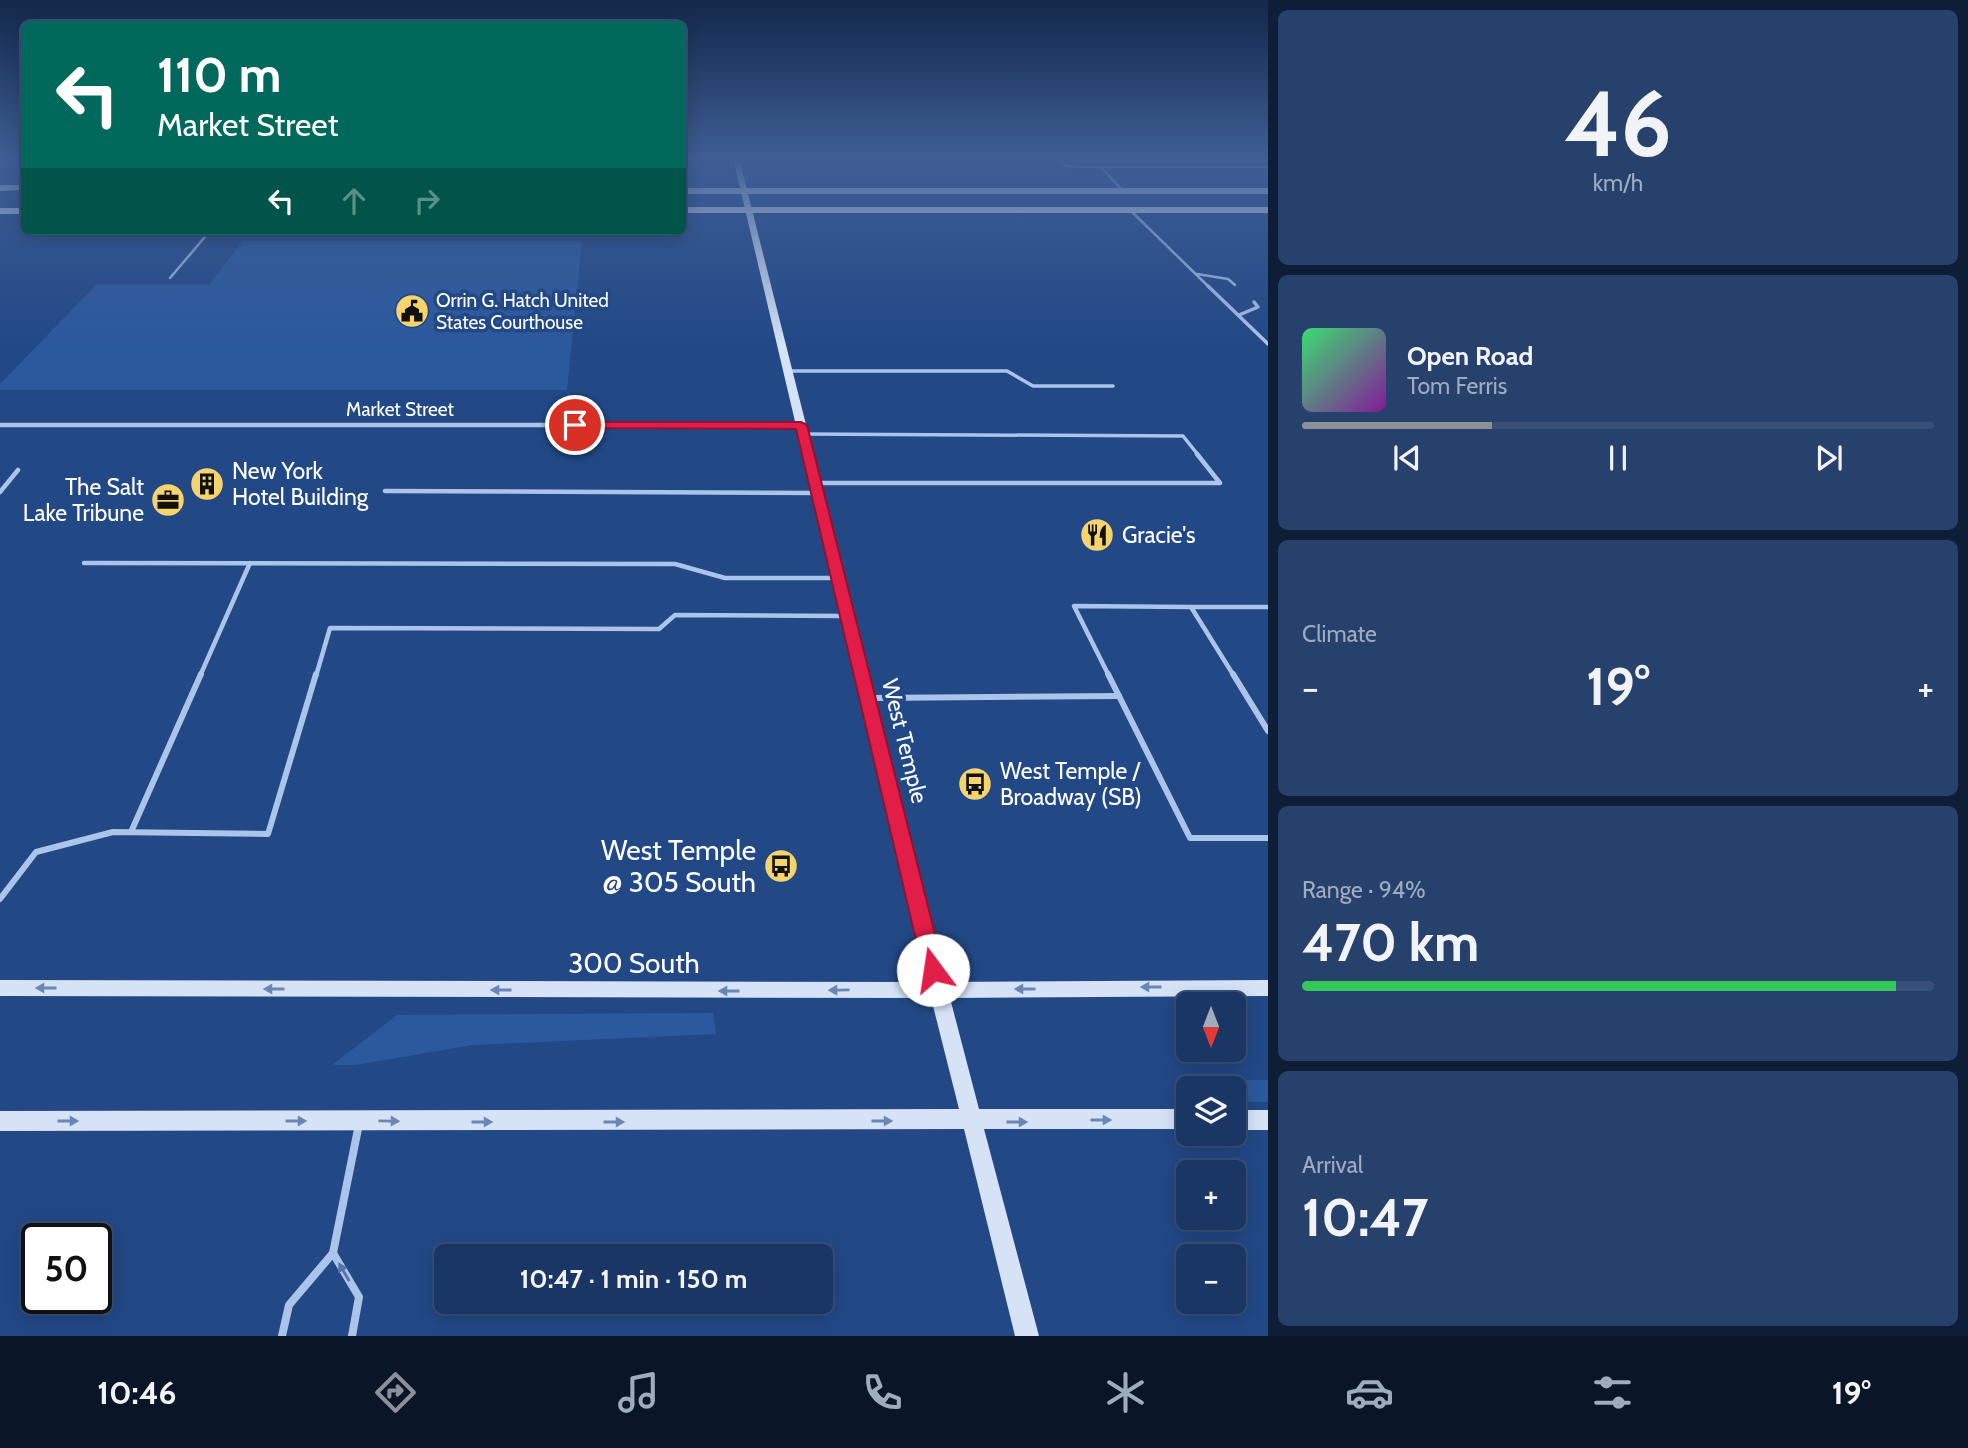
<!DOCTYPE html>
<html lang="en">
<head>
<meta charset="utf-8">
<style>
  :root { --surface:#1a3664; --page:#27416d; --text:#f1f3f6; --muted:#9fabbf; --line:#385078; --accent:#8c9099 }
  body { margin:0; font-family:Cabin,sans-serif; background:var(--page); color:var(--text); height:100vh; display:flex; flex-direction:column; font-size:26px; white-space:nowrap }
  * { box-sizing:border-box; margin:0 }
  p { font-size:23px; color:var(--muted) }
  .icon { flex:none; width:38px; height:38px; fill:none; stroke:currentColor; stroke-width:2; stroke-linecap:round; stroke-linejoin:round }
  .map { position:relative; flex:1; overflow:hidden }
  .drawer { display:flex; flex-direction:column; gap:10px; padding:10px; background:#0e1e37; width:700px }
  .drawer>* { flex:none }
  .banner { position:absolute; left:21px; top:21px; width:665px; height:214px; border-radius:10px; box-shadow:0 4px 18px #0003,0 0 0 2px var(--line); background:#00695c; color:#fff; overflow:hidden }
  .needle { width:46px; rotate:180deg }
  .fabs { position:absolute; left:1176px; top:992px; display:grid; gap:14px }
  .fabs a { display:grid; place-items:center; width:70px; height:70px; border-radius:10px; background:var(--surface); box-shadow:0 4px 18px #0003,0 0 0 2px var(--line); font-size:35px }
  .speed { position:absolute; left:21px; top:1223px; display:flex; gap:14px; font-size:35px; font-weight:700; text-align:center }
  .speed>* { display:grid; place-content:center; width:91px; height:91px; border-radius:50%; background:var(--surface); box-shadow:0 4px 18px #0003,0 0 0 2px var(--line); line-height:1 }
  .speed .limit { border:4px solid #111; border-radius:10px; background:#fff; color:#111 }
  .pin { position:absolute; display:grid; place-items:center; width:60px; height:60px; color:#fff; margin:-30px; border:4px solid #fff; border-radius:50%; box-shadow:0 2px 7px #0007 }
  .me { position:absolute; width:77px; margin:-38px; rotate:346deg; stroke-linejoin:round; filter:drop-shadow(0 0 5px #0008) }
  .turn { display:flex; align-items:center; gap:24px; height:147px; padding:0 21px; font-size:32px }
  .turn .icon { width:91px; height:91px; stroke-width:2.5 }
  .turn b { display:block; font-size:49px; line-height:60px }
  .lanes { display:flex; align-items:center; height:66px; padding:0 21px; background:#0003; justify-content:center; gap:35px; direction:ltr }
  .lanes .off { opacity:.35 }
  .big { font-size:52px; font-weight:700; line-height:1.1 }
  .drawer .card { flex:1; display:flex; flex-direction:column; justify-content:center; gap:10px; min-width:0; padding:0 24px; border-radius:10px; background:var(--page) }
  .drawer .dial { align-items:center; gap:0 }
  .dial b { font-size:91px; line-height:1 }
  .song { display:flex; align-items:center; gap:21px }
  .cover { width:84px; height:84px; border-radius:10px; background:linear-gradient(135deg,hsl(140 70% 55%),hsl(290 70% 35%)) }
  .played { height:7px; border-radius:4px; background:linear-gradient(90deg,var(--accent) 30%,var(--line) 30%) }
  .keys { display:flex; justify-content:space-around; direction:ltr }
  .heat { display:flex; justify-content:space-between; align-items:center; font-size:38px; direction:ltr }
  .charge { height:10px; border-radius:5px; background:linear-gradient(90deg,#34c759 94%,var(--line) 0) }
  .trip { position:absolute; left:434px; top:1244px; width:399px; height:70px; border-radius:10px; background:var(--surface); box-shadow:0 4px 18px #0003,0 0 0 2px var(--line); font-weight:700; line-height:70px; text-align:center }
  .menu { display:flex; height:112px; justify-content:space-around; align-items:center; background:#0a1628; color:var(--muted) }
  .menu .icon { width:49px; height:49px }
  .menu .on { color:var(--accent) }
  .menu b { font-size:32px; color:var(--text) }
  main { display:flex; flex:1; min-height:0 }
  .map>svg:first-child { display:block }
  .green { fill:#2b599e }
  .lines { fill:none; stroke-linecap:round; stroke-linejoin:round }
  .lane-far4 { stroke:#abc4e9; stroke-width:2.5 }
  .lane-far3 { stroke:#abc4e9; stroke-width:3.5 }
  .lane-far2 { stroke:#abc4e9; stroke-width:4.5 }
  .lane-far1 { stroke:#abc4e9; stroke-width:6 }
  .lane { stroke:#abc4e9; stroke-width:8 }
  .street { stroke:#abc4e9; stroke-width:4.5 }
  .secondary { fill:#d6e3f7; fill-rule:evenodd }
  .primary { fill:#eef4fe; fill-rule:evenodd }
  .oneway { fill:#6a86b3 }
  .oneway2 { fill:#5273a9 }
  .route { fill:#e11d48; stroke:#92132f; stroke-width:2 }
  .labels { text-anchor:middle; stroke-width:7; stroke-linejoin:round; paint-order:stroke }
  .far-poi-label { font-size:19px; fill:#fff; stroke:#224886; text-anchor:start }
  .far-street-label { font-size:19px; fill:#fff; stroke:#224886 }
  .poi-label { font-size:23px; fill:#fff; stroke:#224886; text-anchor:start }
  .street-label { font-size:23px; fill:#fff; stroke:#224886 }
  .near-poi-label { font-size:28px; fill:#fff; stroke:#224886; text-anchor:end }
  .near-street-label { font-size:28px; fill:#fff; stroke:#224886 }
</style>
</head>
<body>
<main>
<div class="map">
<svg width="1268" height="1336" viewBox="0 0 1268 1336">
  <rect width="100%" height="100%" fill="#224886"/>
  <g class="green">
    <path d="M243,241H582L567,390H0V384L96,285H209Z"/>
    <path d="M713,1013L716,1034L472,1045L356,1065H332L397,1015Z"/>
    <path d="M1196,1080H1268V1102H1234V1088H1200Z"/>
  </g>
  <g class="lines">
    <g class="lane-far4">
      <path d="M1058,158L1066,166L1078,167H1268"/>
      <path d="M1101,167L1123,191"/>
      <path d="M1130,210L1210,288"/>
      <path d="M1197,274L1228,279L1235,285"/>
      <path d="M170,278L210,231"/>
    </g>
    <g class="lane-far3">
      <path d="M1208,286L1268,344"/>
      <path d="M1239,315L1258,307L1254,302"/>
      <path d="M787,371H1007L1033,386H1113"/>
      <path d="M804,434L1183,436L1199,456"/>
    </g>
    <g class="lane-far2">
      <path d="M815,483H1220L1197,454"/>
      <path d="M385,491L817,493"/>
      <path d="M0,492L18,470"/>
      <path d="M84,563L675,564L725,578H838"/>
      <path d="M200,676L250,563"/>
      <path d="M316,676L330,628L659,629L675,615L845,616"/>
      <path d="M1109,676L1074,606L1191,607"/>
      <path d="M1234,676L1191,607H1268"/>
    </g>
    <g class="lane-far1">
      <path d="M1108,674L1190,838H1268"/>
      <path d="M1233,674L1268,731"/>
      <path d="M871,698L1119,696"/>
      <path d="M131,832L201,674"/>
      <path d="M0,899L36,852L113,832L268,834L316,674"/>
    </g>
    <g class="lane">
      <path d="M333,1253L359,1124"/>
      <path d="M282,1336L289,1305L333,1253L359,1297L352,1336"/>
    </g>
    <path class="street" d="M0,425H801"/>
    <g class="secondary">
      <path d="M733,158H739L946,982L1268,980V996L950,998L979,1109H1188V1129H984L1039,1336H1015L964,1129L0,1131V1111L959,1109L931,998L0,996V980L927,982Z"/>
      <rect x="1234" y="1110" width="34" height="20"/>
    </g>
    <g class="primary">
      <path d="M0,185H24V190L0,191Z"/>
      <rect x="682" y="188" width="586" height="6"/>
      <rect x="682" y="207" width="586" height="6"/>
      <rect x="0" y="208" width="24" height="6"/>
    </g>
  </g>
  <defs><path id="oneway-solid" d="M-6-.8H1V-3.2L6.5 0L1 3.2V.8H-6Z" transform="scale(1.75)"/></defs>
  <g class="oneway">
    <use href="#oneway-solid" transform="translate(1151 987) rotate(-180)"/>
    <use href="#oneway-solid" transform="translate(46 988) rotate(-180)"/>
    <use href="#oneway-solid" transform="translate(274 989) rotate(-180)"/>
    <use href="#oneway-solid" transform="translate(1025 989) rotate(180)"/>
    <use href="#oneway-solid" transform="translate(501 990) rotate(-180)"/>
    <use href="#oneway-solid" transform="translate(839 990) rotate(179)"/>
    <use href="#oneway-solid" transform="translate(729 991) rotate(-180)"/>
    <use href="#oneway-solid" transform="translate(1101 1120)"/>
    <use href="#oneway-solid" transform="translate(68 1121)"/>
    <use href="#oneway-solid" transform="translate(296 1121)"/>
    <use href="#oneway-solid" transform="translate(389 1121) rotate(1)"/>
    <use href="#oneway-solid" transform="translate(882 1121)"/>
    <use href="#oneway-solid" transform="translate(482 1122)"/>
    <use href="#oneway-solid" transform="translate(614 1122)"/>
    <use href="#oneway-solid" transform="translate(1017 1122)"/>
  </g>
  <use class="oneway2" href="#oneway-solid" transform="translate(344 1272) rotate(-120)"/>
  <linearGradient id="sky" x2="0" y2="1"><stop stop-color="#13284a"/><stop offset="0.46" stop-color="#3e5e95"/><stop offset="1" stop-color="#3e5e95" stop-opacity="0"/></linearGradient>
  <rect width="1268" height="345" fill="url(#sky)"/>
  <path class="route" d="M575,422H801L807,425L944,970L941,976L933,979L926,976L923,970L796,429L571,428V423Z"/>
  <defs>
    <g id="civic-disc" transform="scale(1.75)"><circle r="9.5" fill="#f5d46d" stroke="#224886"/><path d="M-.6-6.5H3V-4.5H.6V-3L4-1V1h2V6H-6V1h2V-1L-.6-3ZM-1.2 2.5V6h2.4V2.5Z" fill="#111"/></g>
    <g id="building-disc" transform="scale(1.75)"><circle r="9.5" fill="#f5d46d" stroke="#224886"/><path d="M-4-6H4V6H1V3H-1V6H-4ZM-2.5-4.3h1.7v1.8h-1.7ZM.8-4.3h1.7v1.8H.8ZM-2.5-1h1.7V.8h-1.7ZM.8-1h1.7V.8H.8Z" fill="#111"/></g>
    <g id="office-disc" transform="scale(1.75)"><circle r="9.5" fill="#f5d46d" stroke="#224886"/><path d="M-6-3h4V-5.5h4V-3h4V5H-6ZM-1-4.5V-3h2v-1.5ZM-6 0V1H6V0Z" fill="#111"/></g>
    <g id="restaurant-disc" transform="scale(1.75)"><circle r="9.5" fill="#f5d46d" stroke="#224886"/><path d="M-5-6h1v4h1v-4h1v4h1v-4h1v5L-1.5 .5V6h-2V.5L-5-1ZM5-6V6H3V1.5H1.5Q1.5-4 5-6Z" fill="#111"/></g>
    <g id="bus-disc" transform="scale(1.75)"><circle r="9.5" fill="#f5d46d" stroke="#224886"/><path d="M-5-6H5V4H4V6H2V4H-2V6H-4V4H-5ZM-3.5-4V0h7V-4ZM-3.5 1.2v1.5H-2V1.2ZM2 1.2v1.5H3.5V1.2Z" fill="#111"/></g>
  </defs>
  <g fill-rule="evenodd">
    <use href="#civic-disc" x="412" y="311"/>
    <use href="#building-disc" x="207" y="484"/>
    <use href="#office-disc" x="168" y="500"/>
    <use href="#restaurant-disc" x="1097" y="535"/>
    <use href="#bus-disc" x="975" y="784"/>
    <use href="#bus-disc" x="781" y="866"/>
  </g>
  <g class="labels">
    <g class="far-poi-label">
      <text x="436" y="307">Orrin G. Hatch United<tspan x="436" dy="22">States Courthouse</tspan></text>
    </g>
    <g class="far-street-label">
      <text x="400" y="416">Market Street</text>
    </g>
    <g class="poi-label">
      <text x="232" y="479">New York<tspan x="232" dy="26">Hotel Building</tspan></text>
      <text x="144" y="495" text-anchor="end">The Salt<tspan x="144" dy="26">Lake Tribune</tspan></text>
      <text x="1122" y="543">Gracie's</text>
      <text x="1000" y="779">West Temple /<tspan x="1000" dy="26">Broadway (SB)</tspan></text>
    </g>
    <g class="street-label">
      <text transform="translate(905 741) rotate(76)" y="8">West Temple</text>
    </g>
    <g class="near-poi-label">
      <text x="756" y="860">West Temple<tspan x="756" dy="32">@ 305 South</tspan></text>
    </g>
    <g class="near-street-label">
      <text x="634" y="973">300 South</text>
    </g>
  </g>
</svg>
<div class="fabs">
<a><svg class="needle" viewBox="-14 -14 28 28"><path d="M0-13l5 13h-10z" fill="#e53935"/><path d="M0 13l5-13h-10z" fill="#9fabbf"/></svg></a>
<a><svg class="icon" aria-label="layers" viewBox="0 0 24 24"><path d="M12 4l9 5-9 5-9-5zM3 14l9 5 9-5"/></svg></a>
<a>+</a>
<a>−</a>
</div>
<div class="speed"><div class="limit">50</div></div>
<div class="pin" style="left:575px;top:425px;background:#d93025"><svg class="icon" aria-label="arrive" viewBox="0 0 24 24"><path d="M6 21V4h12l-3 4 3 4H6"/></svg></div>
<svg class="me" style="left:933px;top:970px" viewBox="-20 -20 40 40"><circle r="19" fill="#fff"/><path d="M0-13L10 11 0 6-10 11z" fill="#e11d48"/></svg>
<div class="trip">10:47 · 1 min · 150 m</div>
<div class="banner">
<div class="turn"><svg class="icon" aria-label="left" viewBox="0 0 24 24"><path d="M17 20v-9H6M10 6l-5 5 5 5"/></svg><div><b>110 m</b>Market Street</div></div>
<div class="lanes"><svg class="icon" aria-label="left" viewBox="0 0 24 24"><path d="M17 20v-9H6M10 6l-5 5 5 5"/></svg><svg class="icon off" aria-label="ahead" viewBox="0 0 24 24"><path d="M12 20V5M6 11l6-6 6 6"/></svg><svg class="icon off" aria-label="right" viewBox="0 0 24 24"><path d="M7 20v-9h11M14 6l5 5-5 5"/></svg></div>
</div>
</div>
<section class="drawer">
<div class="card dial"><b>46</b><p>km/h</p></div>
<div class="card">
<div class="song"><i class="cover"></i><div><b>Open Road</b><p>Tom Ferris</p></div></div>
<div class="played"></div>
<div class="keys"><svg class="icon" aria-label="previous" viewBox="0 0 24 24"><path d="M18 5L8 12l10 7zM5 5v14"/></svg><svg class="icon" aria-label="pause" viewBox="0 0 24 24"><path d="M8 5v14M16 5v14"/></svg><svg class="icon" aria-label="next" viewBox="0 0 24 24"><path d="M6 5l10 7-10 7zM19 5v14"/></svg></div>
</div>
<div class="card"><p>Climate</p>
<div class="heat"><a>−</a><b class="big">19°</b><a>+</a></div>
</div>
<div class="card"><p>Range · 94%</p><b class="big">470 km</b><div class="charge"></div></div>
<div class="card"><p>Arrival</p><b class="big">10:47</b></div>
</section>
</main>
<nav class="menu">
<b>10:46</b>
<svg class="icon on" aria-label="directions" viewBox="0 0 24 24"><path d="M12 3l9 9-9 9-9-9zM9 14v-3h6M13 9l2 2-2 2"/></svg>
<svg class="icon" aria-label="music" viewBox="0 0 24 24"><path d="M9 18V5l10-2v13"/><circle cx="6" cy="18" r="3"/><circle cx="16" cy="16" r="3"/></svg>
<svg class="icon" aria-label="phone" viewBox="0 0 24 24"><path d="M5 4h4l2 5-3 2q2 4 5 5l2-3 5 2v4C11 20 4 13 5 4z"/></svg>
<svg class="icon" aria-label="climate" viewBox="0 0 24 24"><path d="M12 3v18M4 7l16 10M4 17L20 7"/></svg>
<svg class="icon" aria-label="car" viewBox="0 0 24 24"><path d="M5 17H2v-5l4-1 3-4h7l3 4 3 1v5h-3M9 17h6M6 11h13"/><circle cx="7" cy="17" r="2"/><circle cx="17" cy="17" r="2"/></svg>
<svg class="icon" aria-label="filters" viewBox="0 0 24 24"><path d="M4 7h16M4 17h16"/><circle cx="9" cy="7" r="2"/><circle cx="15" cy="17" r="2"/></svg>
<b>19°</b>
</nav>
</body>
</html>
